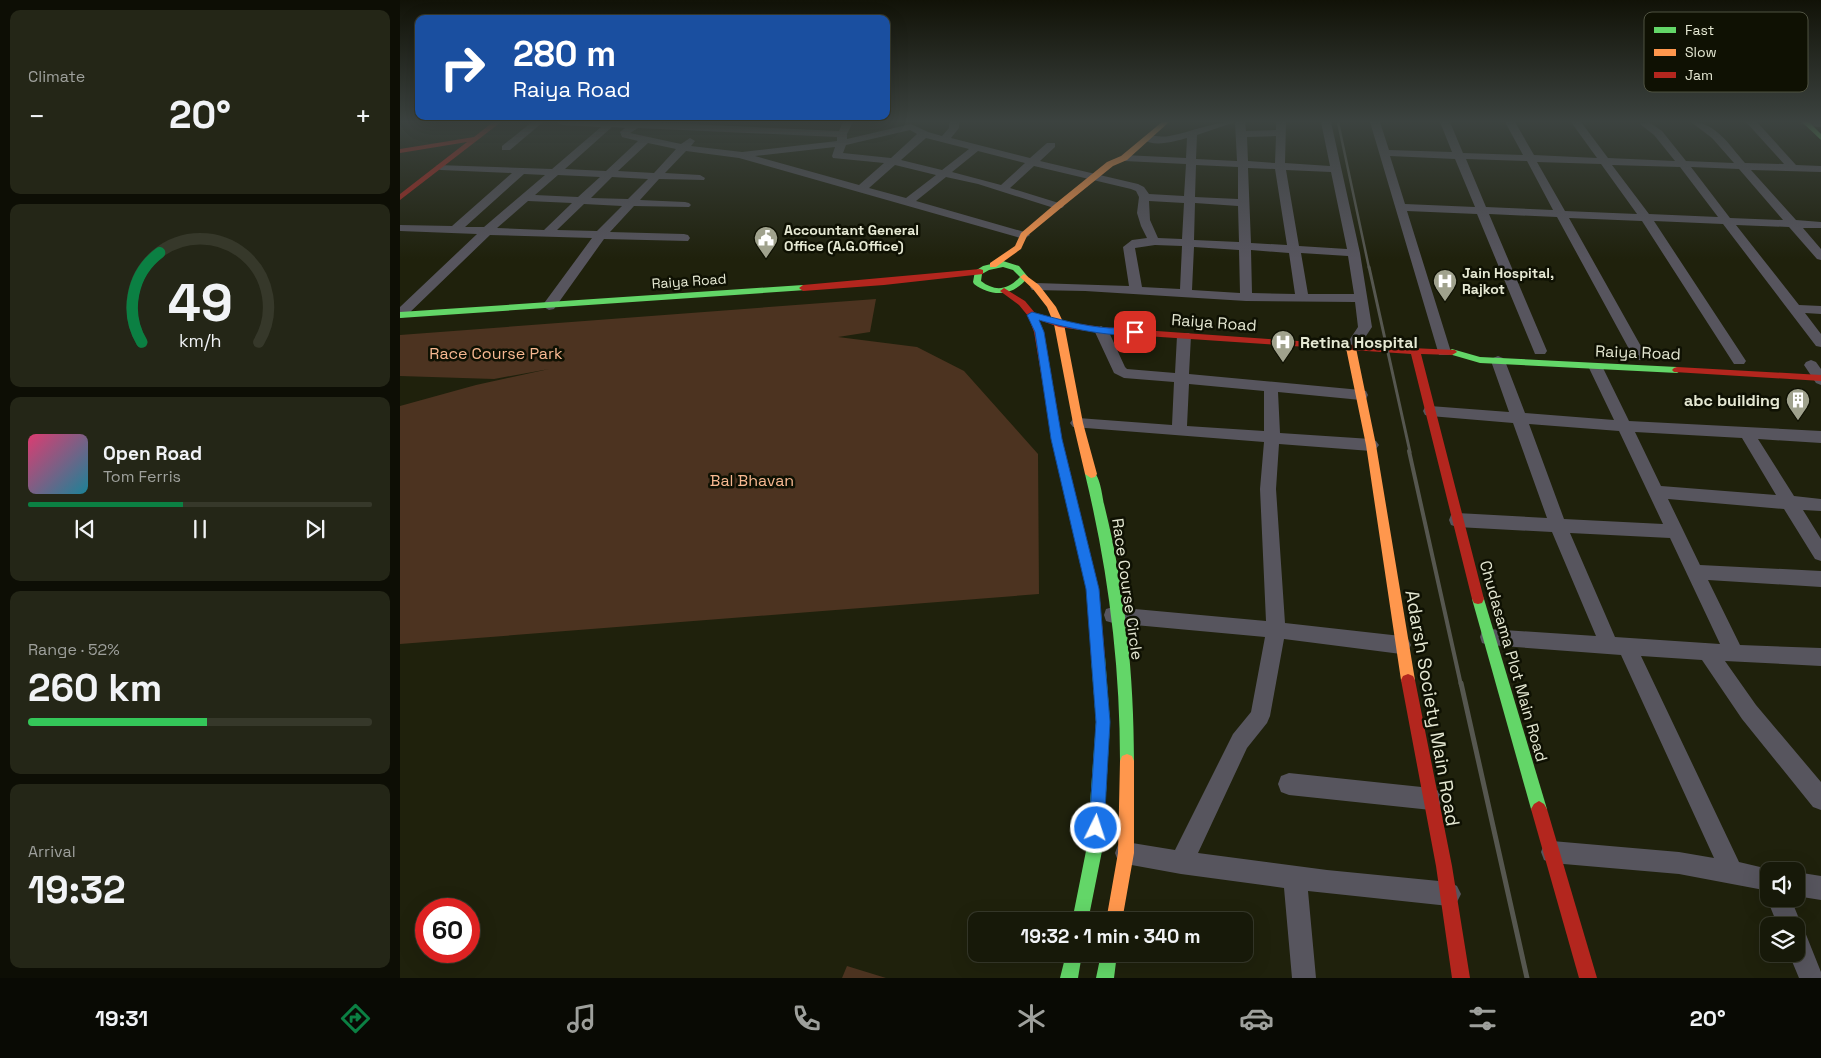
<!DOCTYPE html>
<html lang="en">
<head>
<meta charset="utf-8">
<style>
  :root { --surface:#171909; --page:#242617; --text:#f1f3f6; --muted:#9ea09c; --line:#36382a; --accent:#0b8043 }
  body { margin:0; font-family:"Space Grotesk",sans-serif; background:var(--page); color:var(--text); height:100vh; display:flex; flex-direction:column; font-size:19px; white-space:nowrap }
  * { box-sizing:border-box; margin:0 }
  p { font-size:16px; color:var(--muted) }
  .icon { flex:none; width:28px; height:28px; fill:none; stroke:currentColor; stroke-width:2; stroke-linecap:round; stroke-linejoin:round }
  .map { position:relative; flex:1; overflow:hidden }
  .side { display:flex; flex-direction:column; gap:10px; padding:10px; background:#0d0e05; width:400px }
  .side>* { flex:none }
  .guide { position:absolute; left:15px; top:15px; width:475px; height:105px; border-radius:10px; box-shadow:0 5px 20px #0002,0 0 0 1px var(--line); background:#1a4fa0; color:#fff; overflow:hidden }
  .buttons { position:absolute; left:1360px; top:862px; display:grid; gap:10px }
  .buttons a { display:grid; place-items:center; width:45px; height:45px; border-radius:10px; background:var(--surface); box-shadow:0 5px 20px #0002,0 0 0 1px var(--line); font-size:25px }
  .speed { position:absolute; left:15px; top:898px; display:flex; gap:10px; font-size:25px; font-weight:700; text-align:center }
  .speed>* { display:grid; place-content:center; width:65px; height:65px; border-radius:50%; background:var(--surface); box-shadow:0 5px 20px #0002,0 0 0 1px var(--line); line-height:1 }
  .speed .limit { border:8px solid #d22; background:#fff; color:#111 }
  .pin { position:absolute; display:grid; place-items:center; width:42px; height:42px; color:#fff; margin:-21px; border-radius:10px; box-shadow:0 2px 8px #0006 }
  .me { position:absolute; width:55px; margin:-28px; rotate:4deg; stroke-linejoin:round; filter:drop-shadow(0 0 4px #0008) }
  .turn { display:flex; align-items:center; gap:18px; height:105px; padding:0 15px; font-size:22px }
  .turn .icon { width:65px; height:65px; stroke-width:2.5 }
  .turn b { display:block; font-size:35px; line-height:42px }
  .big { font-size:38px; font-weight:700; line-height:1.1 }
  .side .widget { flex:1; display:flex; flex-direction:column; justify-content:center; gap:8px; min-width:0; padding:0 18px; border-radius:10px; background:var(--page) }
  .side .dial { align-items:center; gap:0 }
  .dial svg { height:130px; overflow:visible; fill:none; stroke:var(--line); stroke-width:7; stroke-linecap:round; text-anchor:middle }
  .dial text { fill:var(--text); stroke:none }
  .song { display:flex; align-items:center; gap:15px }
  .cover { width:60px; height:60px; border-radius:8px; background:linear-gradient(135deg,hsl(340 70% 55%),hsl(190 70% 35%)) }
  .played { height:5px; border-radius:2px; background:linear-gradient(90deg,var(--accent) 45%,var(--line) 45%) }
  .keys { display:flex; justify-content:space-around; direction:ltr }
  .heat { display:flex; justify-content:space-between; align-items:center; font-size:28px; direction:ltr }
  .charge { height:8px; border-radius:4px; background:linear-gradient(90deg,#34c759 52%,var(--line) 0) }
  .trip { position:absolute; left:568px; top:912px; width:285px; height:50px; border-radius:10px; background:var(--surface); box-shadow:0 5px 20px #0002,0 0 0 1px var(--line); font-weight:700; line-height:50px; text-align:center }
  .tab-bar { display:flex; height:80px; justify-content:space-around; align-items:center; background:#090a04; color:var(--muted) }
  .tab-bar .icon { width:35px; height:35px }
  .tab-bar .selected { color:var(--accent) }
  .tab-bar b { font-size:22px; color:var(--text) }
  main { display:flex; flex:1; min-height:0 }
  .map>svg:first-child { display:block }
  .green { fill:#4c3320 }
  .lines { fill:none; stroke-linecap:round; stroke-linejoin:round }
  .street { fill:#57555e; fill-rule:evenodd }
  .fast { fill:#63d668; fill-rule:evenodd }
  .slow { fill:#ff974d; fill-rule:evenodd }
  .jam { fill:#b3261e; fill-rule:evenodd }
  .rail-far3 { stroke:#565750; stroke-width:2.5 }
  .rail-far2 { stroke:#565750; stroke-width:3 }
  .rail-far1 { stroke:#565750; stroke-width:4 }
  .rail { stroke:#565750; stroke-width:5 }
  .route { fill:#1a73e8; stroke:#114b97 }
  .labels { text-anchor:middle; stroke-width:5; stroke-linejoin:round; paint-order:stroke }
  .far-poi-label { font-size:14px; font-weight:bold; fill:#e5e8d3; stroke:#0f1103; text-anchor:start }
  .far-street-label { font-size:14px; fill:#e5e8d3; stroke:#0f1103 }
  .street-label { font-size:16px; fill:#e5e8d3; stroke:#0f1103 }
  .poi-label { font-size:16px; font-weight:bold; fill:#e5e8d3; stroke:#0f1103; text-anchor:start }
  .park-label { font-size:16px; fill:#f7b891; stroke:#0f1103 }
  .near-street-label { font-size:19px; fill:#e5e8d3; stroke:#0f1103 }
  .key { fill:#0f1103; stroke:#4f5241; stroke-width:1 }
  .key-label { font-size:14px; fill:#e5e8d3 }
</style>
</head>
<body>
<main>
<section class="side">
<div class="widget"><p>Climate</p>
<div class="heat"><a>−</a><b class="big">20°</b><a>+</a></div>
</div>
<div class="widget dial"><svg viewBox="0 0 100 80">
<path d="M14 69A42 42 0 1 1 86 69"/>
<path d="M14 69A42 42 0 0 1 25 14" stroke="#0b8043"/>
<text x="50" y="56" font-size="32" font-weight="700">49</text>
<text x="50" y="72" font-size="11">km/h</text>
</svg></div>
<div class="widget">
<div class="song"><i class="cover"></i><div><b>Open Road</b><p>Tom Ferris</p></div></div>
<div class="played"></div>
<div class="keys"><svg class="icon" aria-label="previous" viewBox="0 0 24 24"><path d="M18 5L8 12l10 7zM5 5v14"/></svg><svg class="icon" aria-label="pause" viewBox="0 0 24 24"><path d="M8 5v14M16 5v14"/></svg><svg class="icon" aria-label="next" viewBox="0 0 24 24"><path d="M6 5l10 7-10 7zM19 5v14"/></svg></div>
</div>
<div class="widget"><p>Range · 52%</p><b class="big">260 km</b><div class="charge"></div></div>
<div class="widget"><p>Arrival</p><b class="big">19:32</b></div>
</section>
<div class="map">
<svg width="1421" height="978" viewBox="0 0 1421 978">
  <rect width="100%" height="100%" fill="#1f210c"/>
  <g class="green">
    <path d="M476,299L470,332L438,337L517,347L564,371L638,454L639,594L0,644V406L76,385L149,369L94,379L0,376V335Z"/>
    <path d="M447,966L486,978H442Z"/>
  </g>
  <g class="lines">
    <g class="street">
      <path d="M132,122H143L110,150H102V146Z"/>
      <path d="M157,122H246L439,131L443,122H453L447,134V139L511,124L528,132L542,136L549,128V122H559V128L551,138L630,158L647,143H655V147L640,161L738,184L744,187L749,194L784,196L786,164L724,161L719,158L724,155L786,158L787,138C775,141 754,148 743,139C750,133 761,138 769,136C792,132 811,122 835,122L797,135L796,159L837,161L835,122H845L846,131L876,130V122H886L885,163L930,166L921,122H931L960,253L972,327L956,351H946L944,348L958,327L955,302L846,301L685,291L632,290L630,287L636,283L729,286L723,247L732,240L747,238L741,226L737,213L739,197L736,191L731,189L634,166L610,188L662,204L664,206L662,208H654L578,184L546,177L516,201L628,233L630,235L624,239L339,158L286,151L265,173L300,175L305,178L304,180L259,179L240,200L285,202L289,203L291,205L289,207L234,206L210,232L284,234L288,235L290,238L288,241L204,239L154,309L149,310L142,306L192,238L90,235L5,317L0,318V307L77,234L0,231V225L52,226L112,173L41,170L37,169L36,167L37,165L152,169L201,127L162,125ZM212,127L225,128L220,132L222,137L238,141L206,171L165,169ZM238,128L437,137V141L342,152L291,146L295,141L290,138L281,144L230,133ZM510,130L517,134L491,158L443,153L446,145ZM876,136L875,163L848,161L847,137ZM526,138L569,149L542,170L501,160ZM248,143L276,149L254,173L218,171ZM435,147L432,156L433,158L484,163L459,185L355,156ZM578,151L625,163L601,185L552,172ZM495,165L536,175L506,198L469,188ZM796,165L838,167V199L795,197ZM848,168L875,169L887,245L851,243ZM886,170L931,172L947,249L899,246ZM124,174L145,175L84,227H65ZM158,175L200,177L178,197L135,195ZM212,177L248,179L228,199L191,198ZM128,201L172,203L144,230L97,228ZM749,201L784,203L782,239L758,238L750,220ZM795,203L838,206L839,242L794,240ZM184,204L222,206L197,231L157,230ZM755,245L782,246L780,289L742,287L735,248ZM794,247L839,250L840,293L792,290ZM851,250L889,253L895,294L852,293ZM901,253L948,256L954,294H908Z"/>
      <path d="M970,122H980L989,150L1052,152L1040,122H1050L1063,153L1123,155L1105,122H1115L1134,155L1197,158L1171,122H1181L1208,158L1275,161L1254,135L1240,124L1249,122L1262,131L1286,161L1334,163L1312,138L1291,122C1316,122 1330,146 1345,163L1384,164L1346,122H1357L1396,165L1421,166V172L1351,170L1396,220L1421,222V228H1403L1421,249V260L1417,259L1389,227L1336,225L1399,305L1421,306V314L1405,313L1421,334V347L1416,346L1323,224L1254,221L1346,361L1344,364H1334L1242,221L1169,218L1247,357L1245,360H1235L1157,217L1089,214L1147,351L1145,354H1135L1077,214L1007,211L1051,352L1049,355H1039ZM990,156L1055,159L1075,207L1005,204ZM1066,159L1127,161L1153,210L1086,207ZM1137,162L1201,164L1237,214L1165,211ZM1212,165L1280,167L1318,217L1249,214ZM1291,167L1339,169L1383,220L1330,218Z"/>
      <path d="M1421,122V127L1406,126L1401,123Z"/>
      <path d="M701,326L708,330L725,367L727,369L775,373L777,336L779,333H789L791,336L789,374L961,390L966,391L968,395L966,399L961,400L878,392L880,433L971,439L976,441L979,445L976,449L971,451L879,444L876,489L885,623L1001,636L1008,639L1011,645L1008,651L1001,654L884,639L870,716L867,723L847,748L798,853L927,870L1049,882L1057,886L1061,894L1057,902L1049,906L908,891L916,978H892L884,888L781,874L726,864L718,861L715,853L718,845L726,842L775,850L833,734L851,712L865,637L713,623L706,621L704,615L706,609L713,607L866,621L860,489L864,442L673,427L670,423L673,419L678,418L772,425L774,382L724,378L714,373L694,330ZM789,384L864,391V431L787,426Z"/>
      <path d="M1098,356L1103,358L1105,361L1125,413L1214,420L1189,368L1191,365H1201L1203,368L1229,421L1421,431V443L1358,439L1394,496L1421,499V511L1403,510L1421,539V561L1415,559L1384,509L1268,499L1300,565L1421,571V587L1308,580L1340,645L1421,648V666L1325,661L1356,705L1421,782V810L1413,807L1342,719L1302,660L1241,656L1339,862L1377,871H1369V891L1279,874L1152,863L1144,860L1141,852L1144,844L1152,841L1279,852L1314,858L1221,655L1089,645L1082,643L1080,637L1082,631L1089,629L1196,636L1152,532L1057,527L1051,525L1049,520L1051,515L1057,513L1147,518L1113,423L1030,416L1025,415L1023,411L1025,407L1030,406L1109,412L1091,361L1093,358ZM1129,424L1219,431L1263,524L1164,519ZM1235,432L1342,438L1376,495L1261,486ZM1170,533L1270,538L1320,644L1215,637Z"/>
      <path d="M1411,360L1416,362L1421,369V385L1416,383L1404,365L1406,362Z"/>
      <path d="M889,773L1031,788L1039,791L1042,799L1039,807L1031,810L889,795L881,792L878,784L881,776Z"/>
      <path d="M1396,872L1421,876V900L1396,896Z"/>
      <path d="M1369,895V899H1391L1402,926L1400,931L1405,932L1421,972V978H1399L1389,954H1396V926H1378L1367,899Z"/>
    </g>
    <g class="fast">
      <path d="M1402,122H1409L1421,134V140Z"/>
      <path d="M603,261L619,266L628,277C614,296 593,298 574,284L573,282L575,271L583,266ZM603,267L613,270L620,277C608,290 595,292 581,281L582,274L589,270Z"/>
      <path d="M403,285L407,288L406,290L0,318V312Z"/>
      <path d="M1052,349L1080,357L1277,367L1282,370L1277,373L1080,363L1049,354L1047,352Z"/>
      <path d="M691,470C700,473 702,495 704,504C725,588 734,674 734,761L732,766L727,768L722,766L720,761C720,663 708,569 685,474Z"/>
      <path d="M1078,594L1082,595L1084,599L1147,809L1144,814L1139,817L1134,814L1131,809L1072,599L1074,595Z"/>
      <path d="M698,651L703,653L705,657L710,722L703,846L688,921H672L687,846L696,722L691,657L693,653Z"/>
      <path d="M666,954H682L678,978H660Z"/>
      <path d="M701,954H717L714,978H696Z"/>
    </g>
    <g class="slow">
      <path d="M762,122H769L727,160L713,166L661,208L627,236L621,249L596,267H590V263L615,246L621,233L655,204L707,162L721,156Z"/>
      <path d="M624,274L639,285L656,307L664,324L683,423L697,474L695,477L691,478L685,474L673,423L654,324L647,307L633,289L620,277Z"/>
      <path d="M951,345L956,348L976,445L1015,680L1013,684L1008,686L1003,684L1001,680L966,445L946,348Z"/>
      <path d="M727,754L732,756L734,761V853L722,921H706L718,853L720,761L722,756Z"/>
    </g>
    <g class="jam">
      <path d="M93,122H101L0,200V194L67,142L0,153V149L74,137Z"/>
      <path d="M580,269L583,270V274L484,285L403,291L399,288L403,285Z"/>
      <path d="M604,288L625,301L635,313L660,321L701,327L968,346L1055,350L1057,352L1052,355L1021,354L1084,599L1082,603L1078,604L1074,603L1072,599L1011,354L701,333L659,327L639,320L644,332L662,439L699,589L705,657L703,661L698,663L693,661L691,657L687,589L652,439L634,332L628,316L619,305L600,291Z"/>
      <path d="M1277,367L1421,375V381L1274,372L1272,370L1274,368Z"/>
      <path d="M1008,674L1013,676L1015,680L1052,866L1070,978H1052L1036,866L1001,680L1003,676Z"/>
      <path d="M1139,801L1144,804L1147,809L1197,978H1179L1131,809L1134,804Z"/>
    </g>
    <path class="rail-far3" d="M938,122L969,268"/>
    <path class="rail-far2" d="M969,267L1010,452"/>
    <path class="rail-far1" d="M1009,451L1061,685"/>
    <path class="rail" d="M1061,683L1127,978"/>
  </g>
  <linearGradient id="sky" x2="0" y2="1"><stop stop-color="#111207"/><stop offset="0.47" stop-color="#3c4340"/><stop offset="1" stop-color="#3c4340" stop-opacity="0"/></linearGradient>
  <rect width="1421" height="259" fill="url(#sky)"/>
  <path class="route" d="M632,312C658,319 682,326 709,328C718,328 733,326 739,332C729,342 654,325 639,320L644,332L662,439L699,589L710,722L704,828L702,834L696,836L691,834L689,828L696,722L686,589L651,439L635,332L627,315Z"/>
  <defs>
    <g id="civic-pin" transform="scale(1.25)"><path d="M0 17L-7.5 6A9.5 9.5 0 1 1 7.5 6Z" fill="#a0a28d" stroke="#0f1103"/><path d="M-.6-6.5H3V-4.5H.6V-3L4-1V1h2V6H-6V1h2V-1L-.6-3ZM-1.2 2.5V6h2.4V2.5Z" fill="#fff"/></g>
    <g id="hospital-pin" transform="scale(1.25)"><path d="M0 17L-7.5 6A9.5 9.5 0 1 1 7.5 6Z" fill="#a0a28d" stroke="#0f1103"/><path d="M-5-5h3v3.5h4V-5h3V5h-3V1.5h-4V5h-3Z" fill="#fff"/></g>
    <g id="building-pin" transform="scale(1.25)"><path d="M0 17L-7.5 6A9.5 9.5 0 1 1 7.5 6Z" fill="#a0a28d" stroke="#0f1103"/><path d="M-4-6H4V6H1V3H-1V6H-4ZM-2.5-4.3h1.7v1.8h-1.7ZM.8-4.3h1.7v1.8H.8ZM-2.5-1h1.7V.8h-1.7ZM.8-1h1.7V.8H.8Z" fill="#fff"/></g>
  </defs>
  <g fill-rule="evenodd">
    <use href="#civic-pin" x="366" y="238"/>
    <use href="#hospital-pin" x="1045" y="281"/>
    <use href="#hospital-pin" x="883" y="342"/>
    <use href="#building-pin" x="1398" y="400"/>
  </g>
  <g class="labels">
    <g class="far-poi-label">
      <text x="384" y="235">Accountant General<tspan x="384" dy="16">Office (A.G.Office)</tspan></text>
      <text x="1062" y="278">Jain Hospital,<tspan x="1062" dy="16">Rajkot</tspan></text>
    </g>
    <g class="far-street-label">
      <text transform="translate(289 281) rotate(-4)" y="5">Raiya Road</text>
    </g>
    <g class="street-label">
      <text transform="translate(814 322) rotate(4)" y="6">Raiya Road</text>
      <text transform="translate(1238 352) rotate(2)" y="6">Raiya Road</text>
      <text transform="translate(728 589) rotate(82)" y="6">Race Course Circle</text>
      <text transform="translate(1114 661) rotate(74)" y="6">Chudasama Plot Main Road</text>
    </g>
    <g class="poi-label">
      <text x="900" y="348">Retina Hospital</text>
      <text x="1380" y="406" text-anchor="end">abc building</text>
    </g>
    <g class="park-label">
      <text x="96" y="359">Race Course Park</text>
      <text x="352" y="486">Bal Bhavan</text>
    </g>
    <g class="near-street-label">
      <text transform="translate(1033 708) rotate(80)" y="7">Adarsh Society Main Road</text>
    </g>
  </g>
  <rect x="1244" y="12" width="164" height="80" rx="8" class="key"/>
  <rect x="1254" y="27" width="22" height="6" fill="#63d668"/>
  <rect x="1254" y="49" width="22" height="7" fill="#ff974d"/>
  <rect x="1254" y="72" width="22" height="6" fill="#b3261e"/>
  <g class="key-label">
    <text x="1285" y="35">Fast</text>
    <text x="1285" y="57">Slow</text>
    <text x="1285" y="80">Jam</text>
  </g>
</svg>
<div class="buttons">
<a><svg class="icon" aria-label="sound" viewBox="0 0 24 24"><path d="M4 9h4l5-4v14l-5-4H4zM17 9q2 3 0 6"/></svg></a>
<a><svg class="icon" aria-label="layers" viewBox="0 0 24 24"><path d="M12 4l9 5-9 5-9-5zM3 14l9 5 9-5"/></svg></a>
</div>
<div class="speed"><div class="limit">60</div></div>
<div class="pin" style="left:735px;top:332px;background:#d93025"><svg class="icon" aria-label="arrive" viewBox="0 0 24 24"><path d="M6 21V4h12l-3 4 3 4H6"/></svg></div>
<svg class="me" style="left:696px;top:828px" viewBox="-20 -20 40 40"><circle r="17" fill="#1a73e8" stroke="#fff" stroke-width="3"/><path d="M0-11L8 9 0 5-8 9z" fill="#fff"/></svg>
<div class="trip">19:32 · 1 min · 340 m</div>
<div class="guide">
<div class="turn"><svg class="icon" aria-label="right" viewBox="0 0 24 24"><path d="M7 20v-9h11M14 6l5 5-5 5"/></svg><div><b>280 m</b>Raiya Road</div></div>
</div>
</div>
</main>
<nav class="tab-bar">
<b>19:31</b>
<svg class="icon selected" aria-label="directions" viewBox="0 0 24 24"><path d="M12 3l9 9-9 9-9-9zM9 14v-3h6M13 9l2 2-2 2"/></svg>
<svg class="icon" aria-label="music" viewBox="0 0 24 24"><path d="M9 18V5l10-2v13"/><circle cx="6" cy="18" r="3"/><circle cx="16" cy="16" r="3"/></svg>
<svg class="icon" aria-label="phone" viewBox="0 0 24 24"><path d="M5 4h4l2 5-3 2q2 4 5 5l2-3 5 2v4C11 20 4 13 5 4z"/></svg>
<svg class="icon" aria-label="climate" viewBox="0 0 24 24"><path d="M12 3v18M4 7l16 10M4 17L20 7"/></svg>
<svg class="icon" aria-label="car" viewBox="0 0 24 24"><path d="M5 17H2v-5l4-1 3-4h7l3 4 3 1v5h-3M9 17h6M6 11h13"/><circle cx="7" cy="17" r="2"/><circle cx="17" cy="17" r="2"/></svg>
<svg class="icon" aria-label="filters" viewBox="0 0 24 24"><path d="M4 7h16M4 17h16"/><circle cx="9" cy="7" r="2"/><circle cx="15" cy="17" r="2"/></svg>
<b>20°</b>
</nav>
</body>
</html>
